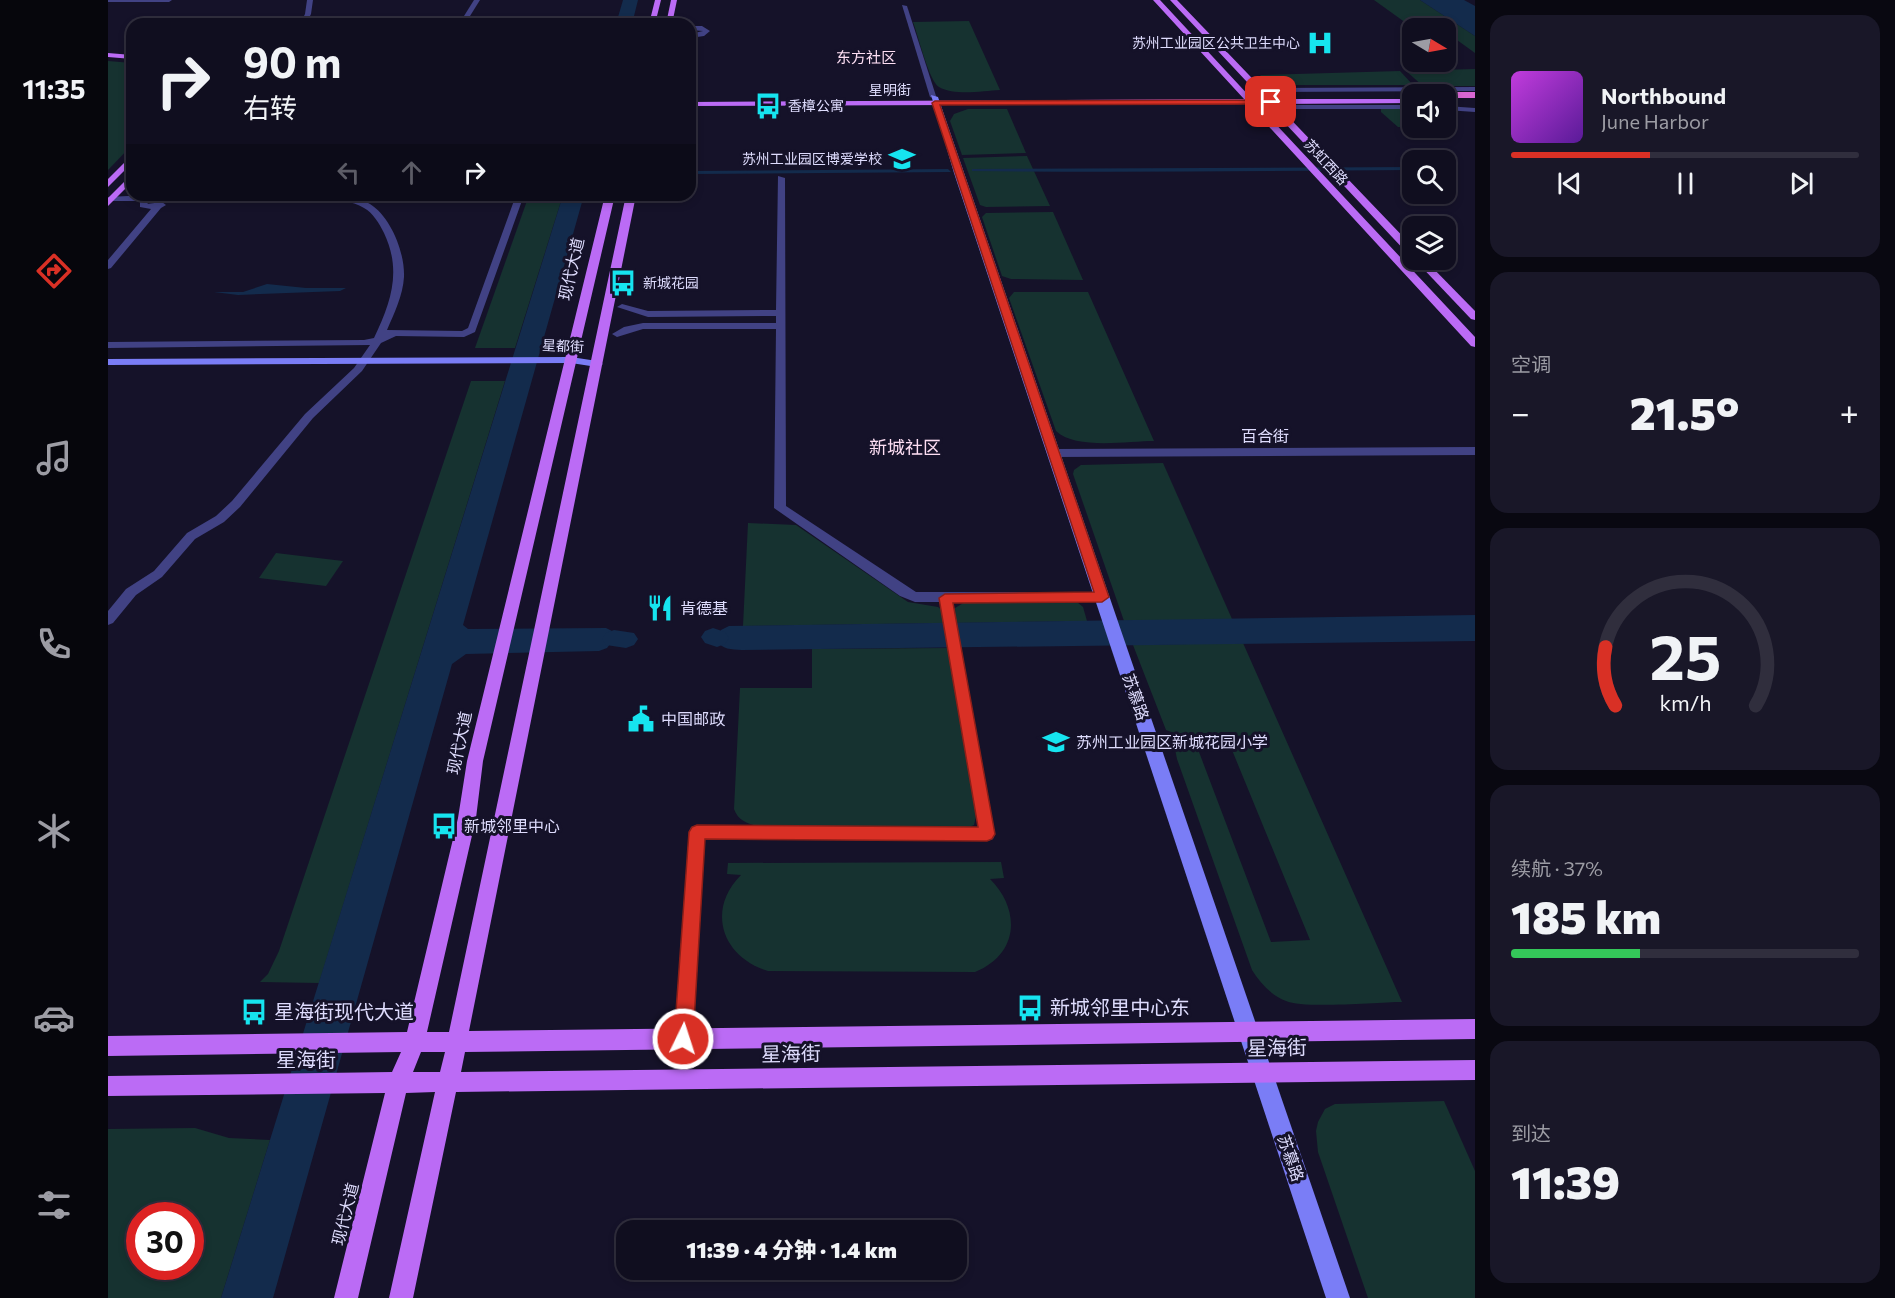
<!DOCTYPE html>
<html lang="zh">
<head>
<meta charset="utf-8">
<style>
  :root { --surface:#100e1f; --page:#191728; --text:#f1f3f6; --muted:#9c9ca4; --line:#302e3d; --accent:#d93025 }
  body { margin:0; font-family:Commissioner,"Noto Sans SC",sans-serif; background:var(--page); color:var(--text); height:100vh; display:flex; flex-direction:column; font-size:22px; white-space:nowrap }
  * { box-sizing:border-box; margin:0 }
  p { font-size:20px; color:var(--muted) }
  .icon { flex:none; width:33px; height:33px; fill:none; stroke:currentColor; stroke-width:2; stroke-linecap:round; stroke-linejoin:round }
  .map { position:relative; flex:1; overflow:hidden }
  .panel { display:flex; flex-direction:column; gap:15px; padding:15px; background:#090811; width:420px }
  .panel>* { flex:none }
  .banner { position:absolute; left:18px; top:18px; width:570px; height:183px; border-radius:18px; box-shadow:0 3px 9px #0003,0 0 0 2px var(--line); background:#100e1f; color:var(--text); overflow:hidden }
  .needle { width:39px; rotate:100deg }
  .controls { position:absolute; left:1294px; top:18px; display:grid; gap:12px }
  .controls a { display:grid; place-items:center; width:54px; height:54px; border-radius:12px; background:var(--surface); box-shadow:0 3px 9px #0003,0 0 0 2px var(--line); font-size:30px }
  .speed { position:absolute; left:18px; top:1202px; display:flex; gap:12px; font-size:30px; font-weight:700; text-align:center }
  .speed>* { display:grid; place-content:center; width:78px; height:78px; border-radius:50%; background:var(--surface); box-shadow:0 3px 9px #0003,0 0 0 2px var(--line); line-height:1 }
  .speed .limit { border:9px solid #d22; background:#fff; color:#111 }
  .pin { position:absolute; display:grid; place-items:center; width:51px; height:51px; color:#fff; margin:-26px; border-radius:12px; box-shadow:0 3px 9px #0006 }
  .me { position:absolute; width:66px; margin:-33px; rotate:4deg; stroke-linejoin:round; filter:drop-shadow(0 0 4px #0008) }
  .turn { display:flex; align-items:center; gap:21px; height:126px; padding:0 18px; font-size:27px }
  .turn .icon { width:78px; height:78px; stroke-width:2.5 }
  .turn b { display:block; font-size:42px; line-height:51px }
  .lanes { display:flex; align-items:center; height:57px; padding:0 18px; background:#0003; justify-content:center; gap:30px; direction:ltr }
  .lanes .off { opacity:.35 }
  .big { font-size:45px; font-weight:800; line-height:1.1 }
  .panel .widget { flex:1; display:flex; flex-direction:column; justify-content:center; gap:9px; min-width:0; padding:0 21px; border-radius:18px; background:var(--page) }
  .panel .dial { align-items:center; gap:0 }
  .dial svg { height:156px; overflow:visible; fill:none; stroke:var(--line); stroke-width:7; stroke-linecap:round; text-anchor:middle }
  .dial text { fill:var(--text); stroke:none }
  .song { display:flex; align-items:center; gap:18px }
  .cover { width:72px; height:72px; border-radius:9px; background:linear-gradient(135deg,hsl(290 70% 55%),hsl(270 70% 35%)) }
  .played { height:6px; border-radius:3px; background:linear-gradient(90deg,var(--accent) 40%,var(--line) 40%) }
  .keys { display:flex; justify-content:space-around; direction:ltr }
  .heat { display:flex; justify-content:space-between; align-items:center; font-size:33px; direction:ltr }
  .charge { height:9px; border-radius:4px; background:linear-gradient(90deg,#34c759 37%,var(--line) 0) }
  .trip { position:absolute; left:508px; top:1220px; width:351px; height:60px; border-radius:18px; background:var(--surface); box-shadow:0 3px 9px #0003,0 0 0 2px var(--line); font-weight:800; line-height:60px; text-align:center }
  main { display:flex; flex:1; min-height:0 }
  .menu { display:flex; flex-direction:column; width:108px; justify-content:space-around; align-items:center; background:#06060c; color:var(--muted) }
  .menu .icon { width:42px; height:42px }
  .menu .active { color:var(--accent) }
  .menu b { font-size:27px; color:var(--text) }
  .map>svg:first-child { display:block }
  .green { fill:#163230; fill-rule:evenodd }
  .water { fill:#132b4c }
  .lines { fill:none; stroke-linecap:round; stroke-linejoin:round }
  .river { fill:#132b4c; fill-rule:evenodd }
  .minor { fill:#414284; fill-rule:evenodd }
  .tertiary { fill:#414284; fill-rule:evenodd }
  .secondary { fill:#7a7df6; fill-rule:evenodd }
  .primary { fill:#bb6bf5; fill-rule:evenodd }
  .trunk { fill:#d866d2; fill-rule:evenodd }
  .route { fill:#d93025; stroke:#8d1f18; stroke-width:1.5 }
  .labels { text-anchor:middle; stroke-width:6; stroke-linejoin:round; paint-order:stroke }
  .far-poi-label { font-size:14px; fill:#dedcfd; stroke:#151229; text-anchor:end }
  .far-street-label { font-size:14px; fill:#dedcfd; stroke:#151229 }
  .far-neighbourhood-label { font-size:15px; fill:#fddef3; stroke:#151229 }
  .street-label { font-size:16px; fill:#dedcfd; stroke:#151229 }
  .poi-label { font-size:16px; fill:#dedcfd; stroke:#151229; text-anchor:start }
  .neighbourhood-label { font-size:18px; fill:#fddef3; stroke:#151229 }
  .near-poi-label { font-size:20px; fill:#dedcfd; stroke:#151229; text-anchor:start }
  .near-street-label { font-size:20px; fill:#dedcfd; stroke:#151229 }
</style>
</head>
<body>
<main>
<nav class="menu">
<b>11:35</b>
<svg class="icon active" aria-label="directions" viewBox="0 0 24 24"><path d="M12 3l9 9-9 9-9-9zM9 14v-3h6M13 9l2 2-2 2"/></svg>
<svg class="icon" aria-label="music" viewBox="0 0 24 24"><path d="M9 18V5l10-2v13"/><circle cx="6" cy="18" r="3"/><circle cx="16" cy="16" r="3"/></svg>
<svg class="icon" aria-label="phone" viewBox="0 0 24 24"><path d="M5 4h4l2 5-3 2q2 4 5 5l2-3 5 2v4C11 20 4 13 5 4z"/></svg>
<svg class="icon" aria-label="climate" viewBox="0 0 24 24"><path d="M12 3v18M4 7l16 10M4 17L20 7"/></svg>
<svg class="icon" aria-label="car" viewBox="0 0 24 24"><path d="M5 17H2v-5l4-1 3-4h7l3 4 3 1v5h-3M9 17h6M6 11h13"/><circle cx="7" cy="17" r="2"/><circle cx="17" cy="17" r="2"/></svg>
<svg class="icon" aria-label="filters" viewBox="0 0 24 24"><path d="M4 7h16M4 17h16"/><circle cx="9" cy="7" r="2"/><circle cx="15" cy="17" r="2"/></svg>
</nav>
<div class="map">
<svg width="1367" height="1298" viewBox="0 0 1367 1298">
  <rect width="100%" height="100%" fill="#151229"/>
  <g class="green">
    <path d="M1266,0H1312L1367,36V53L1338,32V28H1305Z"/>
    <path d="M861,21L892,90C874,91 847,96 831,87C821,81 810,35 805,22Z"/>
    <path d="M0,61L24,63V145L0,170Z"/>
    <path d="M1367,69V86H1315L1298,71Z"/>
    <path d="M1292,71L1305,85H1168L1160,83L1152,75Z"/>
    <path d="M860,109H899L918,153L854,155L842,121L846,114Z"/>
    <path d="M1276,109H1305V127H1290L1273,112V109Z"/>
    <path d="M919,156L942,206L878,207L872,205L855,158Z"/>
    <path d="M421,195H455L407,348H367Z"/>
    <path d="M945,212L975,280L903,279L894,276L874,217L878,213Z"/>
    <path d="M906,292H980L1046,441C1020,441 967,450 948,431L901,298Z"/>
    <path d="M363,381H397L211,983L152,982L160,974L171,951Z"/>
    <path d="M1055,463L1124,619L1016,621L965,474L966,470L973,465Z"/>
    <path d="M640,523L688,525L800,602L830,607L834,610L836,623L635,626Z"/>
    <path d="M168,553L235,561L218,586L151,578Z"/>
    <path d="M857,602H969L975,607L979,621L848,623L847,608Z"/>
    <path d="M1135,643L1294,1002C1270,1002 1196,1009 1178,1001C1164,996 1152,983 1144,970L1069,759L1067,749L1070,744L1084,746L1091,752L1163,942L1202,940L1117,733L1071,735L1058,730L1025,645Z"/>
    <path d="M842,648L868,816L866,825L859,828L649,826C638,823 630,820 626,809L632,688H704V649Z"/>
    <path d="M893,862L896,878L882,879C913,910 911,954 867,972L660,971C614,957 598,910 633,875L619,874L620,863Z"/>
    <path d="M1336,1101L1367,1171V1298H1260L1210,1152L1208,1131L1210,1122L1217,1109L1227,1104Z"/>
    <path d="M87,1128L121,1138L162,1140L113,1298H0V1129ZM32,1215H82V1266H32Z"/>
  </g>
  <g class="water">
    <path d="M515,0H530L524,24H508Z"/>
    <path d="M1312,0H1356L1367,6V36Z"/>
    <path d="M1305,167V170C1158,171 1011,173 864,171V169Z"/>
    <path d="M840,169L843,172L582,174V171Z"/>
    <path d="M455,195H476L355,625L360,629L498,628L504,631L506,639L499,648L491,651L358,654L344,664L165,1298H113Z"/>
    <path d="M159,284L198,288H238L232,291L130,295L106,292H135Z"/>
    <path d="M1367,615V641L634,650C623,649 614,650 609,640L613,630L621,626Z"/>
  </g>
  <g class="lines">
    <g class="river">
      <path d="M605,628L617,632L621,638L617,644L609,647L597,643L593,637L597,631Z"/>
      <path d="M506,630L526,633L530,639L526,645L518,648L498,645L494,639L498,633Z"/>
    </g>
    <g class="minor">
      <path d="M199,0H205L203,14L198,24H192L197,14Z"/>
      <path d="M582,26H594L602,31L596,36L582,38V34L595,31L582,30Z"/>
      <path d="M1367,87V91L1152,92L1137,97L1133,95L1151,88Z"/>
      <path d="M1143,100L1168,105H1305V109H1168L1140,104L1139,102Z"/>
      <path d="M1338,106L1367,108V112L1338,110Z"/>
      <path d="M670,176L677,178L678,506L808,592H994L1000,597L994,602H845L887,834L885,839L879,841L596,839L584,1039L581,1045L575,1048L569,1045L566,1039L581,832L583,827L589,825L870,827L832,602H807L792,596L666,508L668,329H535L509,337L504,334L516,327L535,323H668V316L540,317L509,307L514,304L540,311L668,310Z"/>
      <path d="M40,195H51L39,204L54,202L58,205L53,208L3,268L0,269V260L43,209L32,207V201H0V197Z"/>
      <path d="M97,195H134L130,197L63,202L59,200L63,198Z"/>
      <path d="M217,195C232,195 248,196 262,204C283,217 297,253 296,277C295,295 286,314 279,330L354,331L360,328L408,195H416L367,332L356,337L288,336L273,343L254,371L205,418L132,507L116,522L87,539L54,577L28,595L5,623L0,625V611L18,589L46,571L79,533L108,516L124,501L197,414L246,368L262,345L0,348V342L256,340L266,338C283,302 294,271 276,233C271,223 265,213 256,208C244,200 228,202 217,195Z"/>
    </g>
    <g class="tertiary">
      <path d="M0,0H64L61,2H0Z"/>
      <path d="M366,0H372L357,24H351Z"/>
      <path d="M794,5L799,6L829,99L822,97Z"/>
      <path d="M1367,447V455L946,457L940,453L946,449Z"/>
    </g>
    <g class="secondary">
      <path d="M823,95L830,97L1242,1298H1218L846,173Z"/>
      <path d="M463,357L489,361L495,364L489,367L463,363L0,365V359Z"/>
    </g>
    <g class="primary">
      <path d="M547,0H553L547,24H541Z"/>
      <path d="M563,0H569L564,24H558Z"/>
      <path d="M1045,0H1052L1144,99H1155L1062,0H1069L1164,99H1305V103L1168,104L1305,247V256L1301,255L1159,104H1149L1367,337V347L1363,346L1140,104L582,106V102L1136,99Z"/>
      <path d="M0,53L24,55V59L0,57Z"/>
      <path d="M1338,99L1350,101L1338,103Z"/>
      <path d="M24,155V163L0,187V179Z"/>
      <path d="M24,174V182L0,206V198Z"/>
      <path d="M497,195H507L375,761L368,818L319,1032H341L518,195H528L361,1031L1367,1019V1039L357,1052L353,1072L1367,1060V1080L348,1092L305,1298H281L327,1092L298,1093L250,1298H226L277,1093L0,1096V1076L284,1072L293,1052L0,1056V1036L299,1032L350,818L359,761ZM313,1052H337L332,1072H305Z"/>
      <path d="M1307,260H1317L1367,311V320L1363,319Z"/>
    </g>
    <path class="trunk" d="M1367,92V98H1340L1336,94L1340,92Z"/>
  </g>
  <path class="route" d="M1163,100L1166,104L832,105L1001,597L994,602L845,603L887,834L884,839L879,841L597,839L585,1039L582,1045L575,1048L569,1045L566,1039L581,832L584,827L589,825L870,827L831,598L837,594L986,592L824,103L827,101Z"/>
  <defs>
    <g id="hospital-bare" transform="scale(2.07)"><path d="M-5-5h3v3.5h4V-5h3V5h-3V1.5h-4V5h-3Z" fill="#16e4ef" stroke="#151229" stroke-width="2.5" paint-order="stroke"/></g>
    <g id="bus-bare" transform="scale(2.07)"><path d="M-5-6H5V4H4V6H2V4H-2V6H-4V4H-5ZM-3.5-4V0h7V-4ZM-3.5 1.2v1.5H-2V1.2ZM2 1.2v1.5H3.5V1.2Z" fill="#16e4ef" stroke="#151229" stroke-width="2.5" paint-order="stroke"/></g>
    <g id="school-bare" transform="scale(2.07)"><path d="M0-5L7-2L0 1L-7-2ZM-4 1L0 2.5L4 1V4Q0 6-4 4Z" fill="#16e4ef" stroke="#151229" stroke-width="2.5" paint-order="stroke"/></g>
    <g id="restaurant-bare" transform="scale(2.07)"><path d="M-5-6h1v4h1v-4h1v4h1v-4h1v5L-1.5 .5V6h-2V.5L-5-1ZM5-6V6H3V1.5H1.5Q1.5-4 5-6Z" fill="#16e4ef" stroke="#151229" stroke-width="2.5" paint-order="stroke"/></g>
    <g id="civic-bare" transform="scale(2.07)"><path d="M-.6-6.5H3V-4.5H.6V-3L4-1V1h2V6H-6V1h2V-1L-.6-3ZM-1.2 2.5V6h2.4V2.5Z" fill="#16e4ef" stroke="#151229" stroke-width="2.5" paint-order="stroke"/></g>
  </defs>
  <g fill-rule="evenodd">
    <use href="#hospital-bare" x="1212" y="43"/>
    <use href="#bus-bare" x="660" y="106"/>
    <use href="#school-bare" x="794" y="159"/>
    <use href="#bus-bare" x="515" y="283"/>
    <use href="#restaurant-bare" x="552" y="608"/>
    <use href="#civic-bare" x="533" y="719"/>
    <use href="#school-bare" x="948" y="742"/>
    <use href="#bus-bare" x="336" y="826"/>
    <use href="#bus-bare" x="922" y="1008"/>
    <use href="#bus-bare" x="146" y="1012"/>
  </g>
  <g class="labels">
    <g class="far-poi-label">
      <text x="1192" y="48">苏州工业园区公共卫生中心</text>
      <text x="680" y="111" text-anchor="start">香樟公寓</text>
      <text x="774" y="164">苏州工业园区博爱学校</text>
      <text x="535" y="288" text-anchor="start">新城花园</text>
    </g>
    <g class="far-street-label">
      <text x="782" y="95">星明街</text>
      <text transform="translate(1218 162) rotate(47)" y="5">苏虹西路</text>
      <text transform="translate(455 346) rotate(3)" y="5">星都街</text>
    </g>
    <g class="far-neighbourhood-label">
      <text x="758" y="63">东方社区</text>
    </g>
    <g class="street-label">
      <text transform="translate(463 269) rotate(-77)" y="6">现代大道</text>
      <text x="1157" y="442">百合街</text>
      <text transform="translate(1028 697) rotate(71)" y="6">苏慕路</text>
      <text transform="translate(351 743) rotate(-78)" y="6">现代大道</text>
      <text transform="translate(1183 1158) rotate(71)" y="6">苏慕路</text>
      <text transform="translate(237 1214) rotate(-76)" y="6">现代大道</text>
    </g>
    <g class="poi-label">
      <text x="572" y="614">肯德基</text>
      <text x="553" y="725">中国邮政</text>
      <text x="968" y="748">苏州工业园区新城花园小学</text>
      <text x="356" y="832">新城邻里中心</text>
    </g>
    <g class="neighbourhood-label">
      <text x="797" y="454">新城社区</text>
    </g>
    <g class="near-poi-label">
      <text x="942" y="1015">新城邻里中心东</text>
      <text x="166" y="1019">星海街现代大道</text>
    </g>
    <g class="near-street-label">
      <text transform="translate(1169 1048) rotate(-1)" y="7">星海街</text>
      <text transform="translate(683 1054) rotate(-1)" y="7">星海街</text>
      <text x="198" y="1067">星海街</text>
    </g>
  </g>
</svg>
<div class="controls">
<a><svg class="needle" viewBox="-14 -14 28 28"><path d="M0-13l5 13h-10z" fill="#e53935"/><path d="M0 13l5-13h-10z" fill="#9c9ca4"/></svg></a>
<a><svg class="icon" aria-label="sound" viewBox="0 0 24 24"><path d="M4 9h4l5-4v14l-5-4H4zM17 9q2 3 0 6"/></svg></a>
<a><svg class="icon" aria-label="search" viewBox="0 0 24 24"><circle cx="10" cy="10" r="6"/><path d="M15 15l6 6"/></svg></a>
<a><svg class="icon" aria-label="layers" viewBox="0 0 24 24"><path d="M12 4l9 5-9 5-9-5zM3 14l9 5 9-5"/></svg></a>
</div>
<div class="speed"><div class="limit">30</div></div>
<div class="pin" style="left:1163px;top:102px;background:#d93025"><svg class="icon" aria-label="arrive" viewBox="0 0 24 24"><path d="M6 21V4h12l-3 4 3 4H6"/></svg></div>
<svg class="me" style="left:575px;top:1039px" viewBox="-20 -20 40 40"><circle r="17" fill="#d93025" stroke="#fff" stroke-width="3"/><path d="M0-11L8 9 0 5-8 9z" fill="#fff"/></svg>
<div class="trip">11:39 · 4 分钟 · 1.4 km</div>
<div class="banner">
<div class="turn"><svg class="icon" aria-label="right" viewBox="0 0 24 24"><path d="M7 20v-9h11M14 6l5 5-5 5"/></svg><div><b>90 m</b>右转</div></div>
<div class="lanes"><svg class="icon off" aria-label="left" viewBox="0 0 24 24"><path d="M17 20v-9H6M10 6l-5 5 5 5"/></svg><svg class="icon off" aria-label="ahead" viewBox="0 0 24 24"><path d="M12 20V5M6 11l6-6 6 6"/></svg><svg class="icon" aria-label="right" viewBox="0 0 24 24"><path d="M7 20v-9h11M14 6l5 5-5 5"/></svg></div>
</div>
</div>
<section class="panel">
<div class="widget">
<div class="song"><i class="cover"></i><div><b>Northbound</b><p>June Harbor</p></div></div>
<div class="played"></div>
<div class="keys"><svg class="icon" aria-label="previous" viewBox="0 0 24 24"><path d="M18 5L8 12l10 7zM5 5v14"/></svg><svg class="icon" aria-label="pause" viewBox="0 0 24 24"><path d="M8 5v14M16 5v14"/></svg><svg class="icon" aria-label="next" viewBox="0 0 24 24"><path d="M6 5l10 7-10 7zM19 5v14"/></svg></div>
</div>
<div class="widget"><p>空调</p>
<div class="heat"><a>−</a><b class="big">21.5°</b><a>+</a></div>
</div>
<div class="widget dial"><svg viewBox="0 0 100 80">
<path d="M14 69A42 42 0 1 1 86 69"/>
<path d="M14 69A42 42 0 0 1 9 39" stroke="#d93025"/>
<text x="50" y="56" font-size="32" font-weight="700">25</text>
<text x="50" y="72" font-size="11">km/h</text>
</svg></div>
<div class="widget"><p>续航 · 37%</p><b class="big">185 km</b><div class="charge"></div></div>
<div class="widget"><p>到达</p><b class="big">11:39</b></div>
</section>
</main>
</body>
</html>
